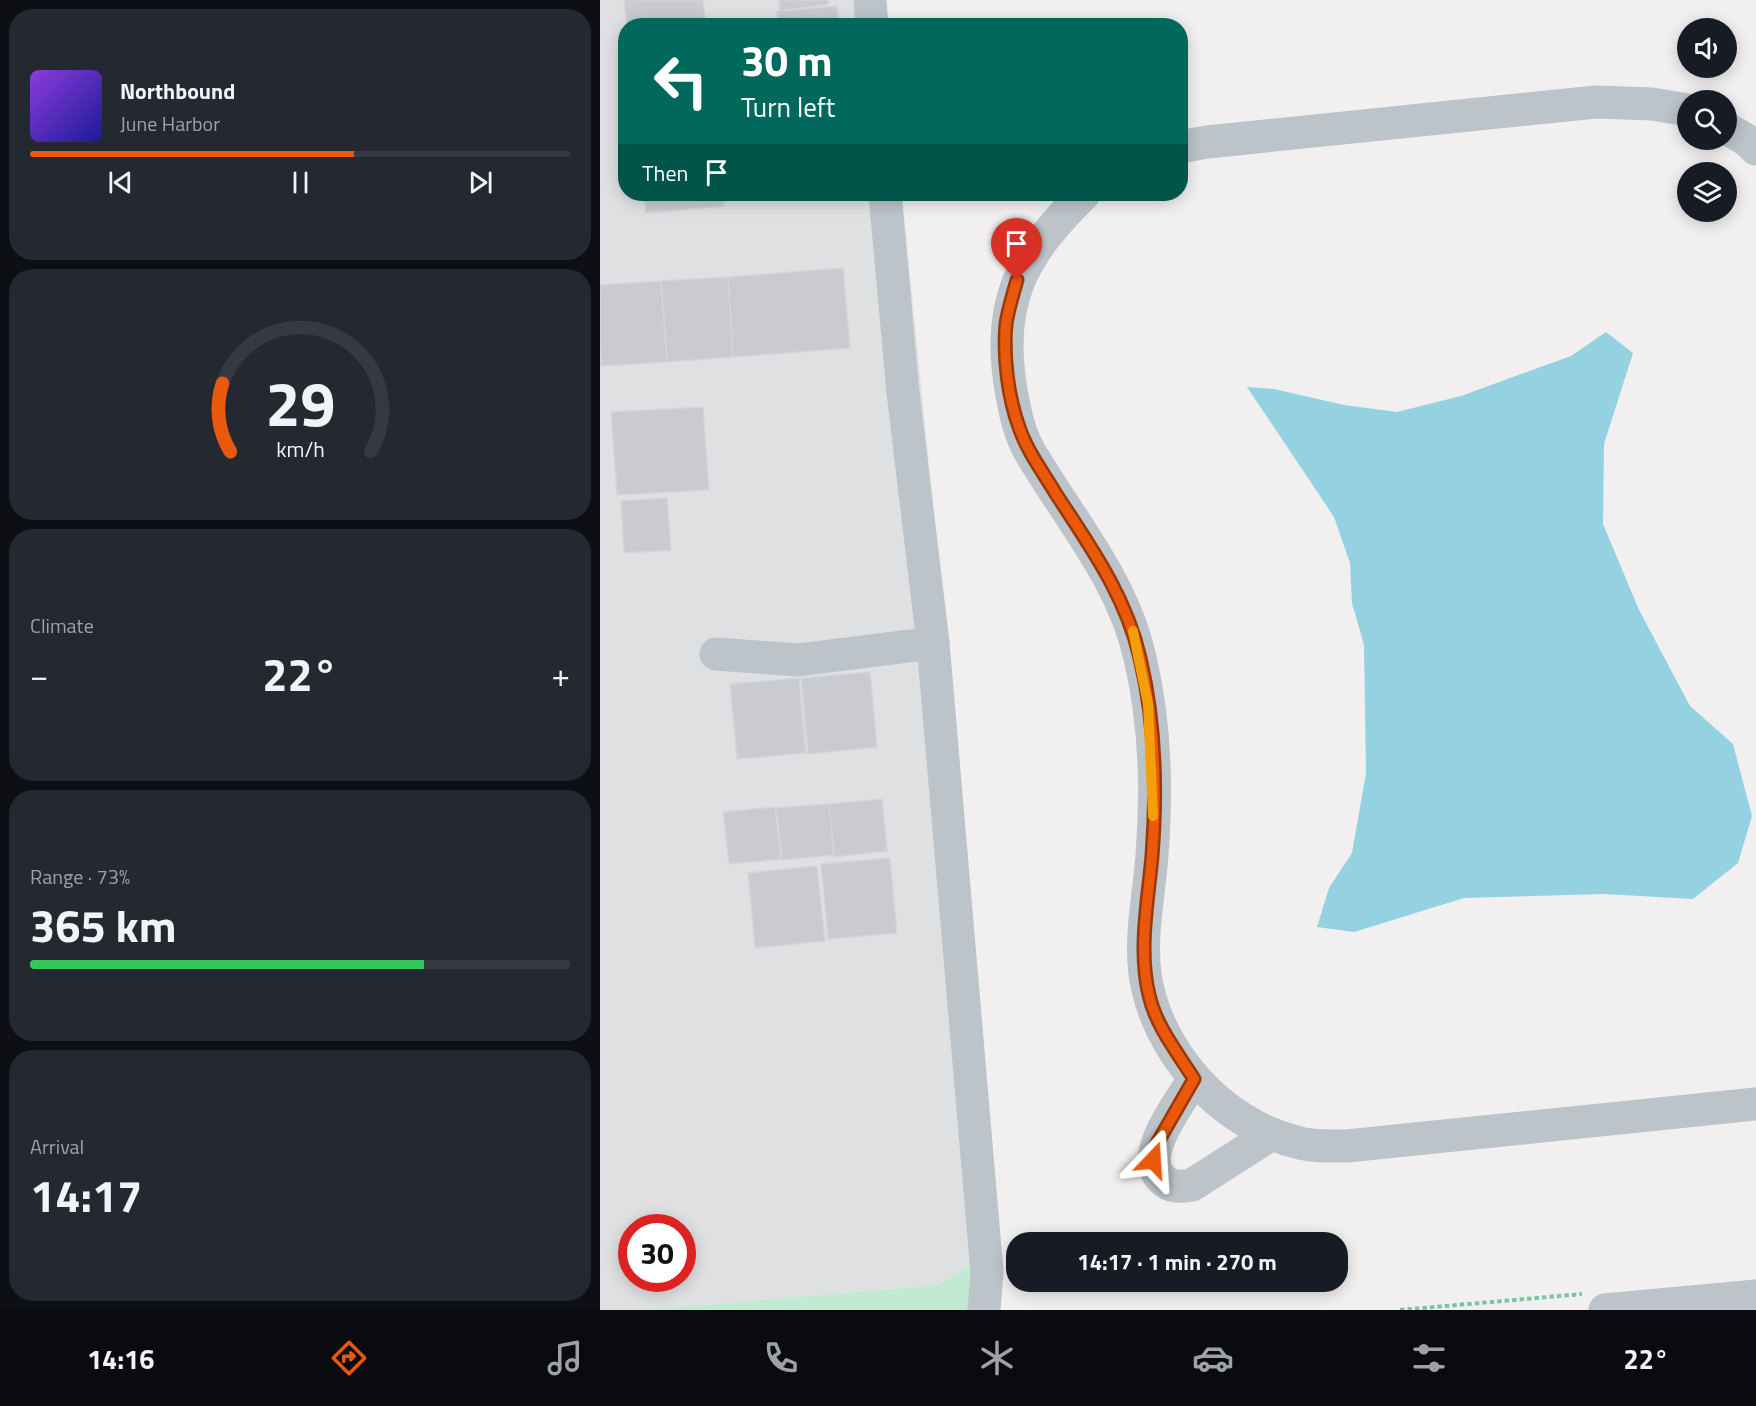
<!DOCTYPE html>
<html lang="en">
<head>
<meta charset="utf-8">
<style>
  :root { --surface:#171b24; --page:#242831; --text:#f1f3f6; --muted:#9ea1a6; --line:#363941; --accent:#ea580c }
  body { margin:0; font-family:"Titillium Web",sans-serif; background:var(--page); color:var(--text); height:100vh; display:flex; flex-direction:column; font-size:22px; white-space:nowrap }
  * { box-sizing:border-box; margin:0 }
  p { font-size:20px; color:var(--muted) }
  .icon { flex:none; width:33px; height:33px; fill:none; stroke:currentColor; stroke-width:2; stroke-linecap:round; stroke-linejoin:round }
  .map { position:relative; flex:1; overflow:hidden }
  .sheet { display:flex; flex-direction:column; gap:9px; padding:9px; background:#0d0f14; width:600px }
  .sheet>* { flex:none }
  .guide { position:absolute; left:18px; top:18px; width:570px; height:183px; border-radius:24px; box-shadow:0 3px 15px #0003; background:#00695c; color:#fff; overflow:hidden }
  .fabs { position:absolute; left:1077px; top:18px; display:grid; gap:12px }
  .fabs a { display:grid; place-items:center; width:60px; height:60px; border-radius:50%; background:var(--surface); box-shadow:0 3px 15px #0003; font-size:30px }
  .speed { position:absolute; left:18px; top:1214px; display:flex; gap:12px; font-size:30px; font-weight:700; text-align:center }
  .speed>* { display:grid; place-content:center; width:78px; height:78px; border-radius:50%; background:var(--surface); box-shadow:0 3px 15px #0003; line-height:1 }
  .speed .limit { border:9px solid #d22; background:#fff; color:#111 }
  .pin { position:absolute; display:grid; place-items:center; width:51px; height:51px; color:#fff; margin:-62px -26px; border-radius:50% 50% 50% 0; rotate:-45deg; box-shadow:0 0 6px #0007 }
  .pin .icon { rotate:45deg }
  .me { position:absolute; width:66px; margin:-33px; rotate:20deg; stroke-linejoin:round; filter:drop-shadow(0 0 4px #0008) }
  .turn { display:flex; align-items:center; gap:21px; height:126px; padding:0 24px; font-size:27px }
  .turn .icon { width:78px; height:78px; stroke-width:2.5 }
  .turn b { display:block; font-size:42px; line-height:51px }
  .then { display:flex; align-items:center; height:57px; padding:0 24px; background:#0003; gap:12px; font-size:22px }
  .big { font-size:45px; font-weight:700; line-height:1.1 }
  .sheet .widget { flex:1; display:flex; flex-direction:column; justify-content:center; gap:9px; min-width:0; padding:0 21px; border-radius:24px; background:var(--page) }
  .sheet .dial { align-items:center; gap:0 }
  .dial svg { height:156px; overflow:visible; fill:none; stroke:var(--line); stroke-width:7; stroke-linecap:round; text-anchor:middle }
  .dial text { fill:var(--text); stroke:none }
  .song { display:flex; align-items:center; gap:18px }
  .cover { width:72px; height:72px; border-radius:9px; background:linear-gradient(135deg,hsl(270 70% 55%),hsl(240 70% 35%)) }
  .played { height:6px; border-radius:3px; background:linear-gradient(90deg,var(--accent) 60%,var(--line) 60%) }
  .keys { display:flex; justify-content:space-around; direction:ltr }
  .heat { display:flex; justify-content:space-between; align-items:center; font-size:33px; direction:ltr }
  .charge { height:9px; border-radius:4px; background:linear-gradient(90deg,#34c759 73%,var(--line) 0) }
  .trip { position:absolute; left:406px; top:1232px; width:342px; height:60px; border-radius:24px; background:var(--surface); box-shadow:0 3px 15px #0003; font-weight:700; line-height:60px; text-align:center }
  .tab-bar { display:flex; height:96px; justify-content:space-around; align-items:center; background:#090b0e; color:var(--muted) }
  .tab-bar .icon { width:42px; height:42px }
  .tab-bar .active { color:var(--accent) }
  .tab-bar b { font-size:27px; color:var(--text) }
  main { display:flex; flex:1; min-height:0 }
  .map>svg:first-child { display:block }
  .airport { fill:#dee0e2; fill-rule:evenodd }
  .green { fill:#c2e9d1 }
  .water { fill:#94d1e1 }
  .building { fill:#c9cbd0; stroke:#d3d5d9; stroke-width:1.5 }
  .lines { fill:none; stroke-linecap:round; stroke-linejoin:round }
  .path { stroke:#7ec3a1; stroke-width:4; stroke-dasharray:4.5 3; stroke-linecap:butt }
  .minor { stroke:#bcc3c9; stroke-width:33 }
  .route-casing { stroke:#983908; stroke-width:15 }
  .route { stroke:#ea580c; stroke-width:10 }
  .slow { stroke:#f59e0b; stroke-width:10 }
</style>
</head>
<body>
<main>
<section class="sheet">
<div class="widget">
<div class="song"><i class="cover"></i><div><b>Northbound</b><p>June Harbor</p></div></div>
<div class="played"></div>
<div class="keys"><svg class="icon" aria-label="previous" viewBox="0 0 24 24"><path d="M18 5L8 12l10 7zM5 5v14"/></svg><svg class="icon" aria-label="pause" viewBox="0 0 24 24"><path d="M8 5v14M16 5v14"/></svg><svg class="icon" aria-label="next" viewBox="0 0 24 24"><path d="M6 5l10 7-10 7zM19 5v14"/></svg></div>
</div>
<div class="widget dial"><svg viewBox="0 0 100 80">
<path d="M14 69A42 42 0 1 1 86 69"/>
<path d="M14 69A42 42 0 0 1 10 34" stroke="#ea580c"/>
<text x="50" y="56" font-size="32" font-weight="700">29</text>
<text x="50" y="72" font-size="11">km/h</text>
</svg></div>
<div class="widget"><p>Climate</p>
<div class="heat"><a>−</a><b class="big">22°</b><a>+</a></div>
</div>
<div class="widget"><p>Range · 73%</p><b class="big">365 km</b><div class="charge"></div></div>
<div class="widget"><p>Arrival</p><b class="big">14:17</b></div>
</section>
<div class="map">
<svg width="1156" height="1310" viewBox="0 0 1156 1310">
  <rect width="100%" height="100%" fill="#f1efef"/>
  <path class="airport" d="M0,0H284L286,25L26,26V194H302L346,638L377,1261L338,1285L45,1310H0ZM32,1227H82V1278H32Z"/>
  <path class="green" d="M377,1261L386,1310H45L338,1285Z"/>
  <path class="water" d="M1006,332L1033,353L1004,444L1003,524L1039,610L1090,706L1133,744L1152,816L1138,863L1093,899L1004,894L864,898L754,932L717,927L729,888L752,853L766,773L764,645L752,603L750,563L734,517L647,387L674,389L744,405L797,412L861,396L971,356Z"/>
  <g class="building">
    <path d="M24,0H103L106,26H27Z"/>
    <path d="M179,0H228L229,4L180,11Z"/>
    <path d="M237,6L239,26H178L177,11Z"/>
    <path d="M44,194H123L124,206L46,213Z"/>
    <path d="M243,268L250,348L133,357L128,277Z"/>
    <path d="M128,277L133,357L67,362L61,281Z"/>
    <path d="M61,281L67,362L1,366L0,285Z"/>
    <path d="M103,407L109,490L17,495L11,412Z"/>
    <path d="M67,498L71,550L24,553L21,501Z"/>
    <path d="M270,672L277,747L208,754L201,678Z"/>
    <path d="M199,678L206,753L137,759L130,684Z"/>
    <path d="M282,799L287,851L234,857L229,804Z"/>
    <path d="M229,804L234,855L182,860L176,808Z"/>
    <path d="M175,807L181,859L129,864L123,812Z"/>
    <path d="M290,858L297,933L228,939L221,864Z"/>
    <path d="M217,866L225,941L155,948L148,873Z"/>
  </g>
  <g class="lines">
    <path class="path" d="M800,1310L982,1294"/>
    <g class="minor">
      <path d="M270,0L272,26"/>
      <path d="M1126,128L1145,139L1156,149"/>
      <path d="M580,147L607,142L996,102L1052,104L1088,110"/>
      <path d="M484,194C422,255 396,301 411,390C415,412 419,434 431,454C471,521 523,581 540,658C555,721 557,791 552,855C549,895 540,935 545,974C556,1051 620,1123 696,1142C712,1147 730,1146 747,1146L1156,1104"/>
      <path d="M333,643L387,1272L384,1310"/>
      <path d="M116,654L198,660L333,643L303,392L285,194"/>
      <path d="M594,1079C580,1102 537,1156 562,1179C571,1188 580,1187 592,1185L672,1134"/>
      <path d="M1005,1310L1156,1296"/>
    </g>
  </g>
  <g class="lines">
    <g class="route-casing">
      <path id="route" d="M417,280C413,294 408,310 406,324C403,356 408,397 419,427C427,451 443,472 456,494C490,546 526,596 540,658C555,720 557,792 552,856C548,902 538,949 549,995C556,1026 577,1052 594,1079L555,1147L553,1160"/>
    </g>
    <use href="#route" class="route"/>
    <path class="slow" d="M533,631L548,704L553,816"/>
  </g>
</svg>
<div class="fabs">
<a><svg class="icon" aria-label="sound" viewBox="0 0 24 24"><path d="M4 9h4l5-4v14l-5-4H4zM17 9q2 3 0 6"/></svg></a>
<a><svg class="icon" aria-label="search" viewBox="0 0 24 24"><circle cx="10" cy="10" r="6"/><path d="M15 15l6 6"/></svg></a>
<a><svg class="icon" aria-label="layers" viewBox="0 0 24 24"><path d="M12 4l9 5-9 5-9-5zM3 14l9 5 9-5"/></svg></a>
</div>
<div class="speed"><div class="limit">30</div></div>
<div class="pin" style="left:417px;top:280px;background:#d93025"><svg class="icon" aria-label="arrive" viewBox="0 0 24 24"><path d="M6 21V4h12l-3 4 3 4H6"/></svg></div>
<svg class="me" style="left:553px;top:1160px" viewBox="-20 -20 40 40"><path d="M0-17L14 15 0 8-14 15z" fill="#ea580c" stroke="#fff" stroke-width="4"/></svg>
<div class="trip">14:17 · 1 min · 270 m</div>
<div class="guide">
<div class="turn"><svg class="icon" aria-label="left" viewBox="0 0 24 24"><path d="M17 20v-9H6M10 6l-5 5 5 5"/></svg><div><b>30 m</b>Turn left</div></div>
<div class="then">Then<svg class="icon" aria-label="arrive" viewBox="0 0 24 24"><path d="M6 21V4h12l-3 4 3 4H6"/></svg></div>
</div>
</div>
</main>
<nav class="tab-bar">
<b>14:16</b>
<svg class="icon active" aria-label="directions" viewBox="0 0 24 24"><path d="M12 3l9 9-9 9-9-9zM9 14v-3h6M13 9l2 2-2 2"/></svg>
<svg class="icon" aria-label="music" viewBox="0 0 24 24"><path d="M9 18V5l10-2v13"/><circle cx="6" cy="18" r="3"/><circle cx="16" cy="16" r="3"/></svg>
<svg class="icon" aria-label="phone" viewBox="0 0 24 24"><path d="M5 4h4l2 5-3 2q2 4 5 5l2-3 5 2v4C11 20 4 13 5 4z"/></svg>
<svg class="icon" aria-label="climate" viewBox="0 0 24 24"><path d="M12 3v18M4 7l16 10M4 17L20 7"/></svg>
<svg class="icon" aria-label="car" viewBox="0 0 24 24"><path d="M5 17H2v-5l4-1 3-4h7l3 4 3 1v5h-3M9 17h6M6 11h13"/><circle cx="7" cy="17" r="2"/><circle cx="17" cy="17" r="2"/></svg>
<svg class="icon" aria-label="filters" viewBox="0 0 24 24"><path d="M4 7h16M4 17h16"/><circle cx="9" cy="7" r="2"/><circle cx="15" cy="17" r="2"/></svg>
<b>22°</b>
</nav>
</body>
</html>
